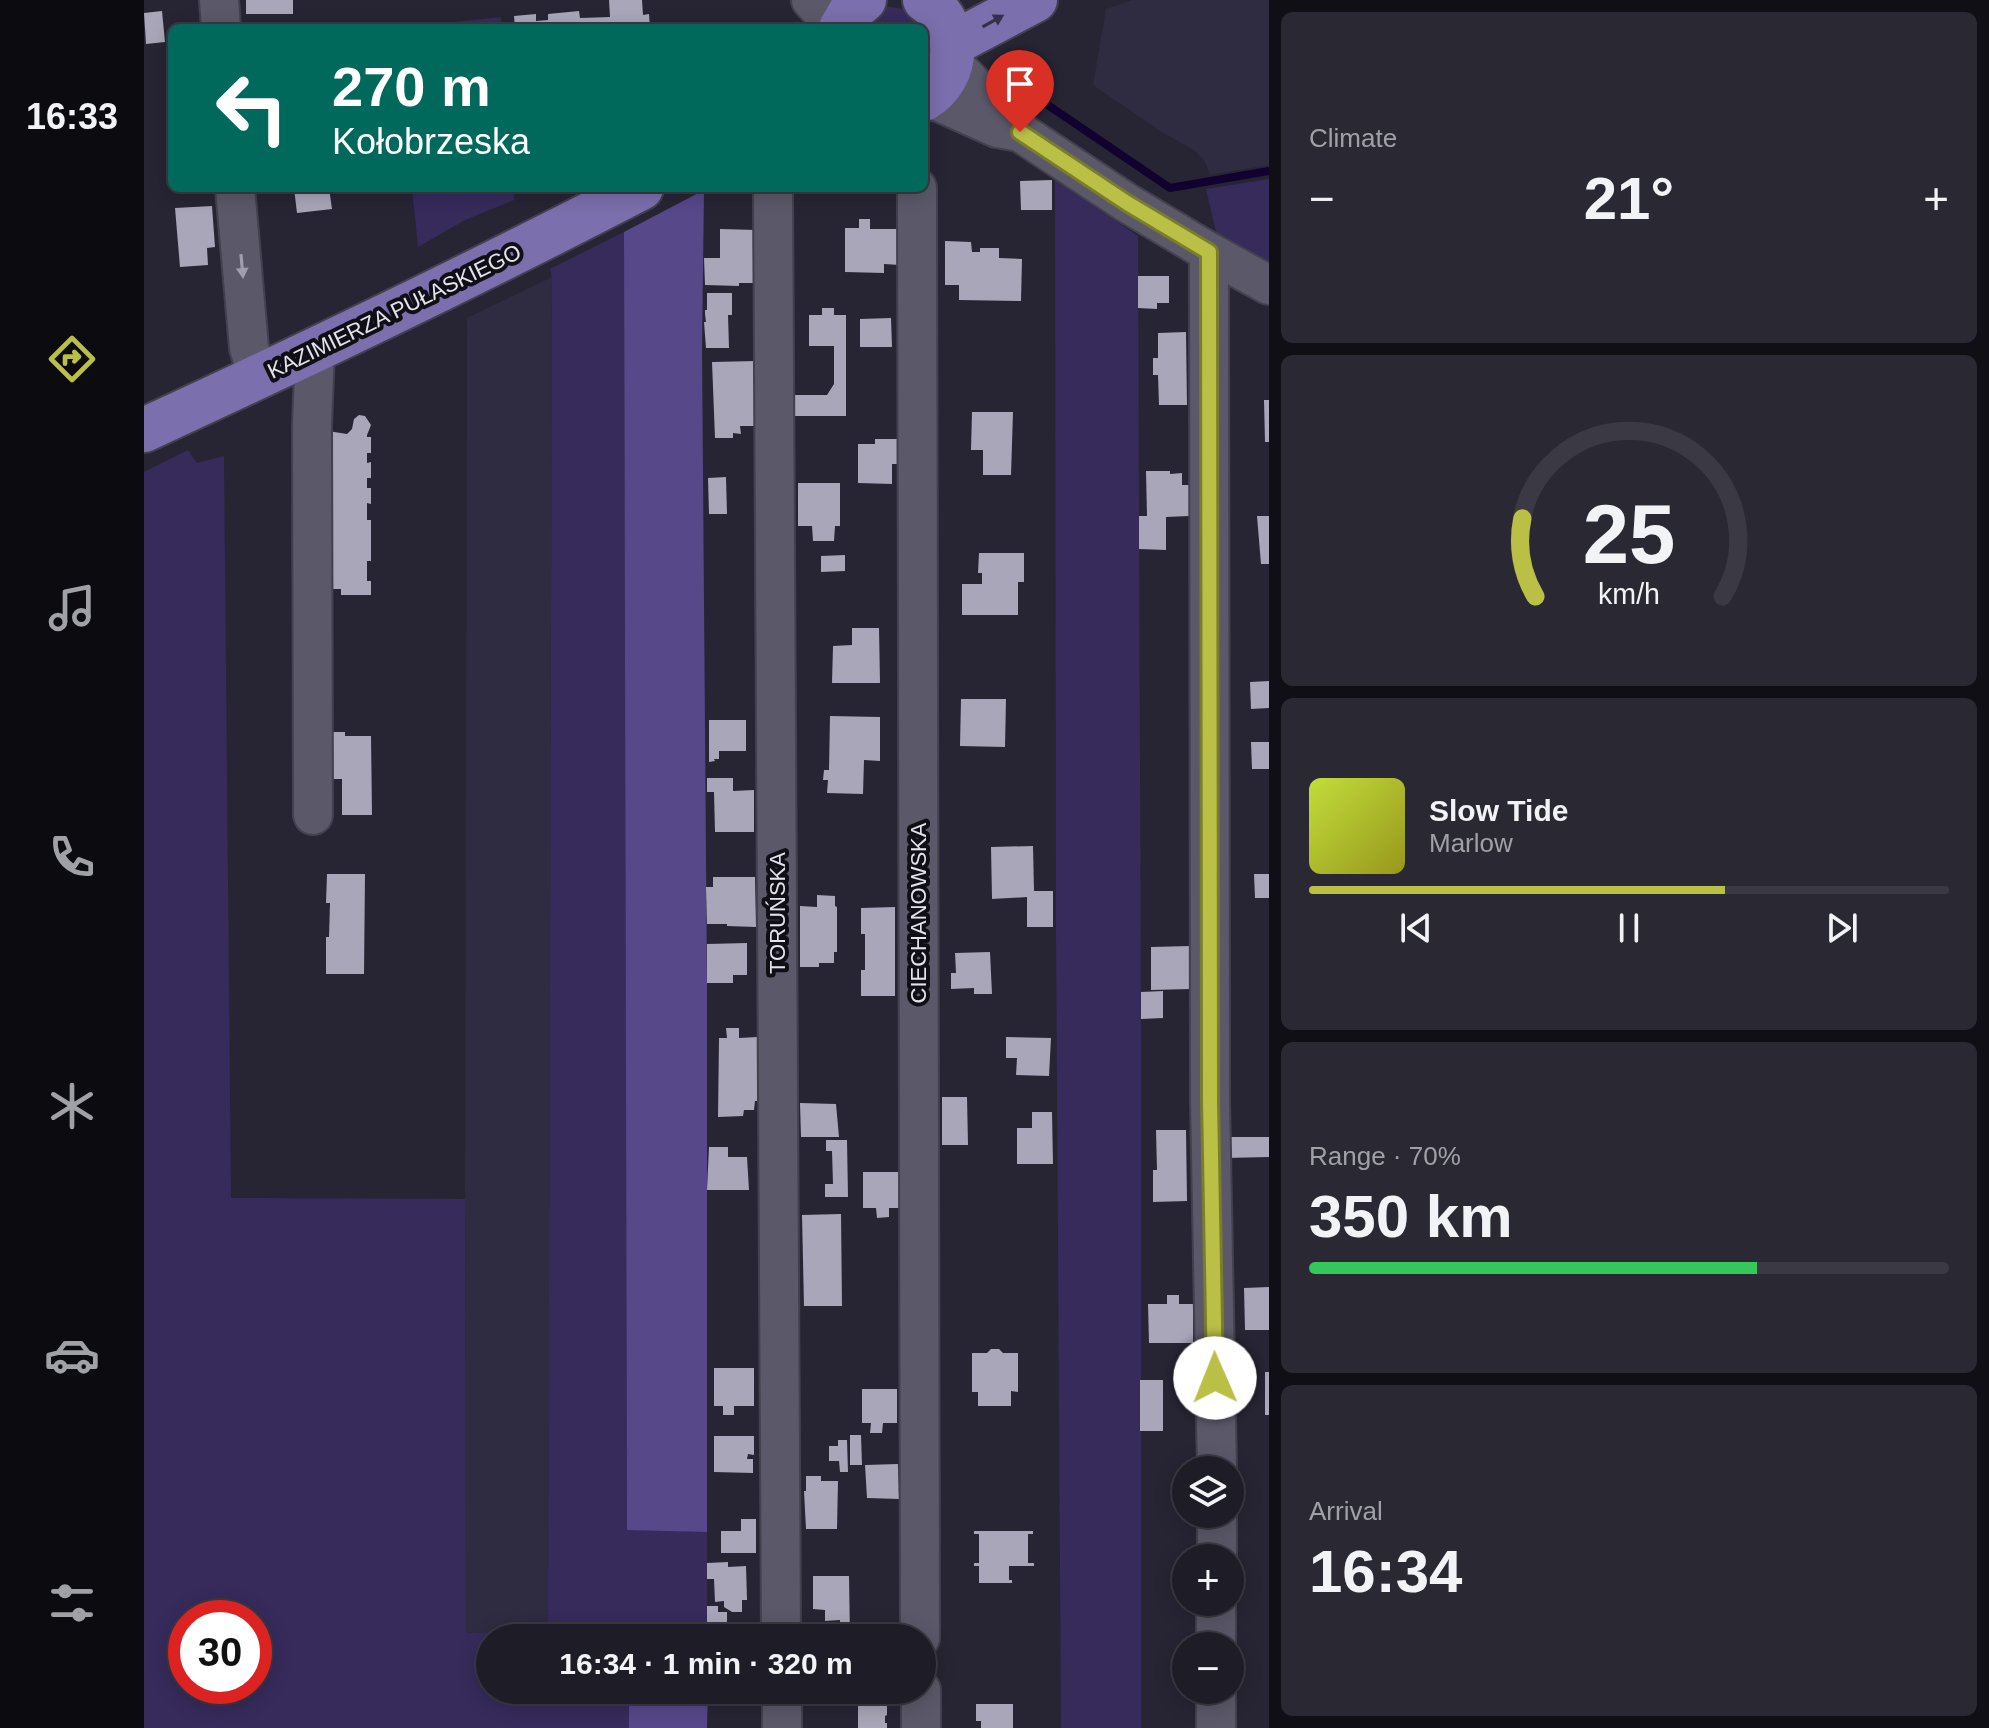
<!DOCTYPE html>
<html lang="en">
<head>
<meta charset="utf-8">
<style>
  :root { --surface:#1d1c27; --page:#2a2933; --text:#f1f3f6; --muted:#a0a1a7; --line:#3b3a44; --accent:#bac045 }
  body { margin:0; font-family:Helvetica,sans-serif; background:var(--page); color:var(--text); height:100vh; display:flex; flex-direction:column; font-size:30px; white-space:nowrap }
  * { box-sizing:border-box; margin:0 }
  p { font-size:26px; color:var(--muted) }
  .icon { flex:none; width:44px; height:44px; fill:none; stroke:currentColor; stroke-width:2; stroke-linecap:round; stroke-linejoin:round }
  .map { position:relative; flex:1; overflow:hidden }
  .details { display:flex; flex-direction:column; gap:12px; padding:12px; background:#100f15; width:720px }
  .details>* { flex:none }
  .hud { position:absolute; left:24px; top:24px; width:760px; height:168px; border-radius:12px; box-shadow:0 4px 20px #0003,0 0 0 2px var(--line); background:#00695c; color:#fff; overflow:hidden }
  .buttons { position:absolute; left:1028px; top:1456px; display:grid; gap:16px }
  .buttons a { display:grid; place-items:center; width:72px; height:72px; border-radius:50%; background:var(--surface); box-shadow:0 4px 20px #0003,0 0 0 2px var(--line); font-size:40px }
  .speed { position:absolute; left:24px; top:1600px; display:flex; gap:16px; font-size:40px; font-weight:700; text-align:center }
  .speed>* { display:grid; place-content:center; width:104px; height:104px; border-radius:50%; background:var(--surface); box-shadow:0 4px 20px #0003,0 0 0 2px var(--line); line-height:1 }
  .speed .limit { border:12px solid #d22; background:#fff; color:#111 }
  .pin { position:absolute; display:grid; place-items:center; width:68px; height:68px; color:#fff; margin:-82px -34px; border-radius:50% 50% 50% 0; rotate:-45deg; box-shadow:0 0 8px #0007 }
  .pin .icon { rotate:45deg }
  .me { position:absolute; width:88px; margin:-44px; rotate:359deg; stroke-linejoin:round; filter:drop-shadow(0 0 6px #0008) }
  .turn { display:flex; align-items:center; gap:28px; height:168px; padding:0 32px; font-size:36px }
  .turn .icon { width:104px; height:104px; stroke-width:2.5 }
  .turn b { display:block; font-size:56px; line-height:68px }
  .big { font-size:60px; font-weight:700; line-height:1.1 }
  .details .tile { flex:1; display:flex; flex-direction:column; justify-content:center; gap:12px; min-width:0; padding:0 28px; border-radius:12px; background:var(--page) }
  .details .dial { align-items:center; gap:0 }
  .dial svg { height:208px; overflow:visible; fill:none; stroke:var(--line); stroke-width:7; stroke-linecap:round; text-anchor:middle }
  .dial text { fill:var(--text); stroke:none }
  .song { display:flex; align-items:center; gap:24px }
  .cover { width:96px; height:96px; border-radius:12px; background:linear-gradient(135deg,hsl(70 70% 55%),hsl(60 70% 35%)) }
  .played { height:8px; border-radius:4px; background:linear-gradient(90deg,var(--accent) 65%,var(--line) 65%) }
  .keys { display:flex; justify-content:space-around; direction:ltr }
  .heat { display:flex; justify-content:space-between; align-items:center; font-size:44px; direction:ltr }
  .charge { height:12px; border-radius:6px; background:linear-gradient(90deg,#34c759 70%,var(--line) 0) }
  .trip { position:absolute; left:332px; top:1624px; width:460px; height:80px; border-radius:40px; background:var(--surface); box-shadow:0 4px 20px #0003,0 0 0 2px var(--line); font-weight:700; line-height:80px; text-align:center }
  main { display:flex; flex:1; min-height:0 }
  .tabs { display:flex; flex-direction:column; width:144px; justify-content:space-around; align-items:center; background:#0c0b10; color:var(--muted) }
  .tabs .icon { width:56px; height:56px }
  .tabs .on { color:var(--accent) }
  .tabs b { font-size:36px; color:var(--text) }
  .map>svg:first-child { display:block }
  .built { fill:#2f2b40 }
  .green { fill:#362b5b; fill-rule:evenodd }
  .forest { fill:#57488a }
  .lines { fill:none; stroke-linecap:round; stroke-linejoin:round }
  .stream { stroke:#11012e; stroke-width:8 }
  .building { fill:#a8a6b8 }
  .minor-casing { stroke:#43414d; stroke-width:42 }
  .major-casing { stroke:#43414d; stroke-width:48 }
  .minor { stroke:#5b5869; stroke-width:38 }
  .major { stroke:#7b6fad; stroke-width:44 }
  .oneway { fill:#35314b }
  .oneway2 { fill:#a09eab }
  .route-casing { stroke:#797d2d; stroke-width:20 }
  .route { stroke:#bac045; stroke-width:14 }
  .labels { text-anchor:middle; stroke-width:8; stroke-linejoin:round; paint-order:stroke }
  .street-label { font-size:22px; fill:#e4e3ed; stroke:#100f16 }
</style>
</head>
<body>
<main>
<nav class="tabs">
<b>16:33</b>
<svg class="icon on" aria-label="directions" viewBox="0 0 24 24"><path d="M12 3l9 9-9 9-9-9zM9 14v-3h6M13 9l2 2-2 2"/></svg>
<svg class="icon" aria-label="music" viewBox="0 0 24 24"><path d="M9 18V5l10-2v13"/><circle cx="6" cy="18" r="3"/><circle cx="16" cy="16" r="3"/></svg>
<svg class="icon" aria-label="phone" viewBox="0 0 24 24"><path d="M5 4h4l2 5-3 2q2 4 5 5l2-3 5 2v4C11 20 4 13 5 4z"/></svg>
<svg class="icon" aria-label="climate" viewBox="0 0 24 24"><path d="M12 3v18M4 7l16 10M4 17L20 7"/></svg>
<svg class="icon" aria-label="car" viewBox="0 0 24 24"><path d="M5 17H2v-5l4-1 3-4h7l3 4 3 1v5h-3M9 17h6M6 11h13"/><circle cx="7" cy="17" r="2"/><circle cx="17" cy="17" r="2"/></svg>
<svg class="icon" aria-label="filters" viewBox="0 0 24 24"><path d="M4 7h16M4 17h16"/><circle cx="9" cy="7" r="2"/><circle cx="15" cy="17" r="2"/></svg>
</nav>
<div class="map">
<svg width="1125" height="1728" viewBox="0 0 1125 1728">
  <rect width="100%" height="100%" fill="#272534"/>
  <g class="built">
    <path d="M988,0H1125V165L1066,175L1061,161L1051,151L1018,132L949,85L962,9Z"/>
    <path d="M408,277L404,1632L322,1634L321,1199L323,318Z"/>
  </g>
  <g class="green">
    <path d="M742,7C781,6 807,43 780,75V28H712C721,17 728,11 742,7Z"/>
    <path d="M357,17L358,28H253Z"/>
    <path d="M1125,179V265L1074,240L1062,189Z"/>
    <path d="M911,180L994,236L997,1019V1728H917L912,927Z"/>
    <path d="M268,188H369L370,200L321,220L274,247Z"/>
    <path d="M480,232L483,1529L563,1532V1638H346V1690H485V1728H0V472L44,450L53,463L80,456L87,1198L321,1199L322,1633L404,1632L408,277L406,269ZM42,1618H110V1686H42Z"/>
  </g>
  <g class="forest">
    <path d="M560,190L558,349L563,983V1532L483,1530L480,232Z"/>
    <path d="M485,1690H564L563,1728H485Z"/>
  </g>
  <g class="lines">
    <path class="stream" d="M864,78L1026,188L1125,171"/>
  </g>
  <g class="building">
    <rect x="102" y="0" width="47" height="14"/>
    <path d="M465,0H498L499,15L505,14L506,28H371L370,16L392,14V21L404,20V14L435,11L436,18L466,17Z"/>
    <path d="M18,11L21,42L2,44L0,13Z"/>
    <path d="M908,180V210H877L876,181Z"/>
    <path d="M150,188H185L188,209L153,213Z"/>
    <path d="M68,206L71,247L63,248L64,265L36,267L31,208Z"/>
    <path d="M715,219H726V229H755L756,265L740,264V273L701,272V228H715Z"/>
    <path d="M576,229L613,230L614,283H595V286L561,285L560,258H576Z"/>
    <path d="M801,241L827,242L828,252H836V248H855V258L878,259L877,301L815,300V285H801Z"/>
    <path d="M994,276H1025V303H1013V309L994,308Z"/>
    <path d="M563,293H588V315H584L585,348H562L560,322H562L561,314V310H563Z"/>
    <path d="M678,308H690V315H702V416H645L649,411V395H683L690,384V346H665V315H678Z"/>
    <path d="M747,318L748,347H716V319Z"/>
    <path d="M1042,332L1043,405H1015L1014,375H1009V358H1014V333Z"/>
    <path d="M612,361L611,426H596L597,434L589,433V438H571L568,362Z"/>
    <path d="M1120,400H1125V442H1121Z"/>
    <path d="M828,412H869L867,475H839V450H827Z"/>
    <path d="M215,415L221,416L227,425L223,435V437H227V453H223V463L227,462V478H223V488H227V504L223,503V520H227V561H223V581H227V595H197V589H184V431L203,434L208,429L210,419Z"/>
    <path d="M731,439H756L755,464H748V484L714,483V444H731Z"/>
    <path d="M1002,471H1026V474L1038,473V485H1045V516L1022,517V550L995,549V516H1003Z"/>
    <path d="M582,477L583,514H565L564,478Z"/>
    <path d="M654,483H696V526H691L690,541H669L668,526H654Z"/>
    <path d="M1113,516H1125V564H1117Z"/>
    <path d="M835,553H880V582H874V615H818V584H838V573H834Z"/>
    <path d="M701,555V571L677,572V556Z"/>
    <path d="M708,628H735L736,683H688L689,646L708,645Z"/>
    <path d="M1125,681V708L1107,709L1106,682Z"/>
    <path d="M817,699H862L861,747L816,746Z"/>
    <path d="M686,716L736,717V761L720,760L719,794L683,793L684,780H679L680,770H685Z"/>
    <path d="M565,720H602V751H575V759H570L571,761L565,762Z"/>
    <path d="M180,732H201V736H227L228,815H198V779H180Z"/>
    <path d="M1107,742H1125V769H1108Z"/>
    <path d="M563,778H589V791L610,790V832H571L570,792H563Z"/>
    <path d="M889,846L890,891H909V927H883V897L848,899L847,847Z"/>
    <path d="M183,874H221L220,974H182V937H185L186,903H182Z"/>
    <path d="M1110,874H1125V898H1111Z"/>
    <path d="M569,877H611L612,927L583,926V924H563L562,887H569Z"/>
    <path d="M673,895L691,896V906L693,907V952H690V963H675V967H656V906L673,907Z"/>
    <path d="M751,907V996H717V970H721V934H717V908Z"/>
    <path d="M603,943V975H589V983H563V944Z"/>
    <path d="M1046,946L1047,989L1007,990V947Z"/>
    <path d="M846,952L848,994H830V988L807,989V973H812L811,953Z"/>
    <path d="M1019,991V1018L997,1019V992Z"/>
    <path d="M582,1028H595V1038L613,1037V1101H611L610,1110H600L599,1116L574,1117L575,1038H583Z"/>
    <path d="M862,1037L907,1038L905,1076L872,1075L873,1058H862Z"/>
    <path d="M798,1097H823L824,1145H798Z"/>
    <path d="M656,1103L692,1104L695,1137H657Z"/>
    <path d="M888,1112H908L909,1164H873V1128H888Z"/>
    <path d="M1012,1130H1042L1043,1201L1009,1202V1170H1013Z"/>
    <path d="M1080,1137H1125V1157L1081,1158Z"/>
    <path d="M682,1140H703L704,1197H681V1184H689L688,1151H682Z"/>
    <path d="M565,1147H584V1157H603L605,1190H563Z"/>
    <path d="M719,1172H757L758,1208H745V1217L733,1218L732,1208H719Z"/>
    <path d="M697,1214L698,1306H660L658,1215Z"/>
    <path d="M1125,1287V1330H1101L1100,1288Z"/>
    <path d="M1023,1295H1035V1304H1049V1343H1005L1004,1304H1023Z"/>
    <path d="M847,1349H855L859,1353H874V1392L867,1391V1406H834V1392H828V1353H843Z"/>
    <path d="M570,1368H610V1406H590V1415H579V1406H570Z"/>
    <rect x="1121" y="1372" width="4" height="43"/>
    <rect x="996" y="1380" width="23" height="51"/>
    <path d="M718,1389H753V1423H739L738,1433H726L727,1423H718Z"/>
    <path d="M706,1435H717L718,1465H706Z"/>
    <path d="M570,1436H610V1455L604,1454L603,1459H609V1473L570,1472Z"/>
    <path d="M694,1440H703L704,1472H696L695,1461H685V1446H694Z"/>
    <path d="M754,1464L755,1499L723,1498L721,1465Z"/>
    <path d="M662,1476H677V1481H694L693,1529H662L660,1491H662Z"/>
    <path d="M597,1519H612V1553H577V1531H597Z"/>
    <path d="M830,1531H889V1534H884V1563H890V1566H865V1580H868V1583H835V1566H830V1563H835V1534H830Z"/>
    <path d="M584,1562V1567L602,1566L603,1600H598V1612H588L580,1607V1601L571,1602L570,1579H563V1563Z"/>
    <path d="M669,1576H705L706,1637H696V1620L681,1621V1610L669,1609Z"/>
    <path d="M563,1606H574V1612H583V1624H563Z"/>
    <path d="M660,1690H695V1695H661Z"/>
    <path d="M714,1695H743V1715L741,1716V1723H743V1728H714Z"/>
    <path d="M832,1704H869V1728H837V1721H832Z"/>
  </g>
  <g class="lines">
    <g class="minor-casing">
      <g id="minor">
        <path d="M75,0L77,28"/>
        <path d="M667,0L693,28"/>
        <path d="M808,63L835,90L860,109L873,126"/>
        <path d="M784,97L853,128L876,132L983,203L1065,252L1125,285"/>
        <path d="M91,188L105,348L114,377"/>
        <path d="M629,188L637,1638"/>
        <path d="M773,188L776,1638"/>
        <path d="M1065,252L1066,1100L1073,1470"/>
        <path d="M169,815L168,425L171,349"/>
        <path d="M1073,1558V1514"/>
        <path d="M1072,1646V1602"/>
        <path d="M638,1690V1728"/>
        <path d="M777,1690V1728"/>
        <path d="M1072,1728V1690"/>
      </g>
    </g>
    <g class="major-casing">
      <g id="major">
        <path d="M697,28L707,11L720,0"/>
        <path d="M808,44L891,0"/>
        <path d="M780,99C818,76 817,24 781,0"/>
        <path d="M0,430C167,353 333,273 497,188"/>
      </g>
    </g>
    <use href="#minor" class="minor"/>
    <use href="#major" class="major"/>
  </g>
  <defs><path id="oneway-solid" d="M-6-.8H1V-3.2L6.5 0L1 3.2V.8H-6Z" transform="scale(2)"/></defs>
  <use class="oneway" href="#oneway-solid" transform="translate(849 21) rotate(-29)"/>
  <use class="oneway2" href="#oneway-solid" transform="translate(98 266) rotate(85)"/>
  <g class="lines">
    <g class="route-casing">
      <path id="route" d="M876,132L983,203L1065,252L1066,1100L1071,1378"/>
    </g>
    <use href="#route" class="route"/>
  </g>
  <g class="labels">
    <g class="street-label">
      <text transform="translate(250 311) rotate(-26)" y="8">KAZIMIERZA PUŁASKIEGO</text>
      <text transform="translate(633 913) rotate(-90)" y="8">TORUŃSKA</text>
      <text transform="translate(774 913) rotate(-90)" y="8">CIECHANOWSKA</text>
    </g>
  </g>
</svg>
<div class="buttons">
<a><svg class="icon" aria-label="layers" viewBox="0 0 24 24"><path d="M12 4l9 5-9 5-9-5zM3 14l9 5 9-5"/></svg></a>
<a>+</a>
<a>−</a>
</div>
<div class="speed"><div class="limit">30</div></div>
<div class="pin" style="left:876px;top:132px;background:#d93025"><svg class="icon" aria-label="arrive" viewBox="0 0 24 24"><path d="M6 21V4h12l-3 4 3 4H6"/></svg></div>
<svg class="me" style="left:1071px;top:1378px" viewBox="-20 -20 40 40"><circle r="19" fill="#fff"/><path d="M0-13L10 11 0 6-10 11z" fill="#bac045"/></svg>
<div class="trip">16:34 · 1 min · 320 m</div>
<div class="hud">
<div class="turn"><svg class="icon" aria-label="left" viewBox="0 0 24 24"><path d="M17 20v-9H6M10 6l-5 5 5 5"/></svg><div><b>270 m</b>Kołobrzeska</div></div>
</div>
</div>
<section class="details">
<div class="tile"><p>Climate</p>
<div class="heat"><a>−</a><b class="big">21°</b><a>+</a></div>
</div>
<div class="tile dial"><svg viewBox="0 0 100 80">
<path d="M14 69A42 42 0 1 1 86 69"/>
<path d="M14 69A42 42 0 0 1 9 39" stroke="#bac045"/>
<text x="50" y="56" font-size="32" font-weight="700">25</text>
<text x="50" y="72" font-size="11">km/h</text>
</svg></div>
<div class="tile">
<div class="song"><i class="cover"></i><div><b>Slow Tide</b><p>Marlow</p></div></div>
<div class="played"></div>
<div class="keys"><svg class="icon" aria-label="previous" viewBox="0 0 24 24"><path d="M18 5L8 12l10 7zM5 5v14"/></svg><svg class="icon" aria-label="pause" viewBox="0 0 24 24"><path d="M8 5v14M16 5v14"/></svg><svg class="icon" aria-label="next" viewBox="0 0 24 24"><path d="M6 5l10 7-10 7zM19 5v14"/></svg></div>
</div>
<div class="tile"><p>Range · 70%</p><b class="big">350 km</b><div class="charge"></div></div>
<div class="tile"><p>Arrival</p><b class="big">16:34</b></div>
</section>
</main>
</body>
</html>
